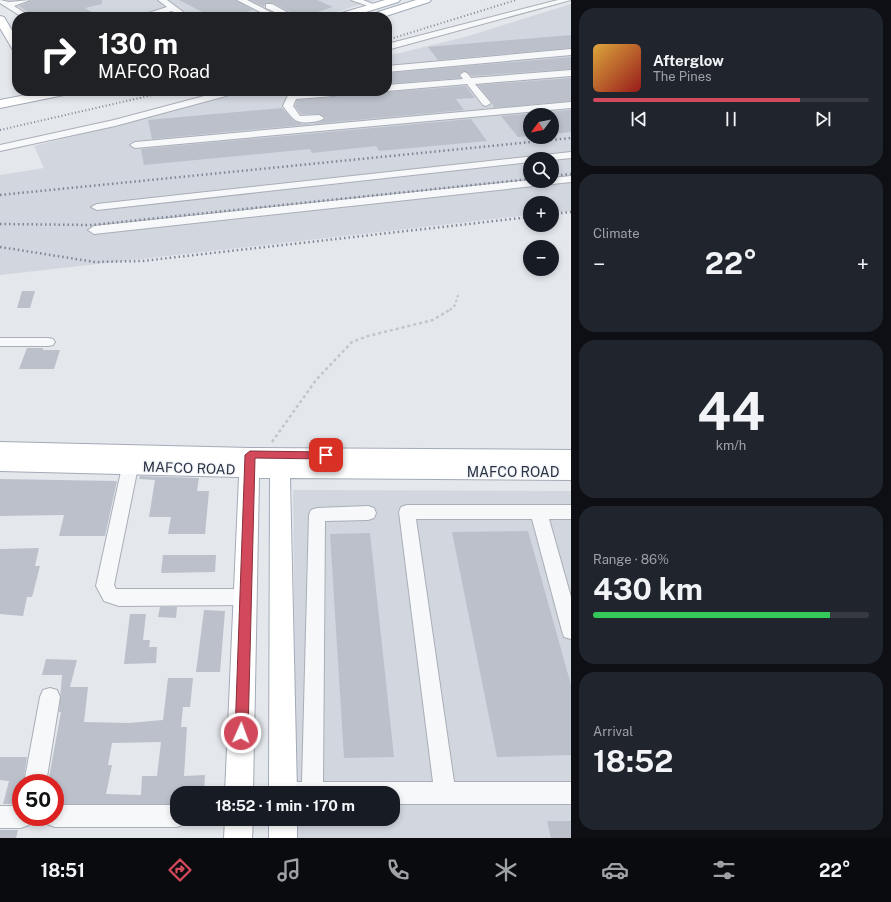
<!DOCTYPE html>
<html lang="en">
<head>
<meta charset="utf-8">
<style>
  :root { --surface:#171b24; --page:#20242c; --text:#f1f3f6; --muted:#9ea1a6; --line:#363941; --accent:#d1495b }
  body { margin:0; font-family:"Public Sans",sans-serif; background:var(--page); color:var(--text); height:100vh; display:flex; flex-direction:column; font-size:15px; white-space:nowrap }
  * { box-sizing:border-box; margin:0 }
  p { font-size:13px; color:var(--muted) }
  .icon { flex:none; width:22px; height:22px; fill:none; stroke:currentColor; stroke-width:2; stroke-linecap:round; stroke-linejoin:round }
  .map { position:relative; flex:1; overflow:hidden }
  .details { display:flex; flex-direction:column; gap:8px; padding:8px; background:#0d0f14; width:320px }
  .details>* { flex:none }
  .guide { position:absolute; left:12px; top:12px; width:380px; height:84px; border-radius:16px; box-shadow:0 2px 6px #0003; background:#202124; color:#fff; overflow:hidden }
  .needle { width:26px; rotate:238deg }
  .tools { position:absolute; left:523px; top:108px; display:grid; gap:8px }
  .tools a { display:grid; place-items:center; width:36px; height:36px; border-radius:50%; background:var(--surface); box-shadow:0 2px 6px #0003; font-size:20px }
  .speed { position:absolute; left:12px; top:774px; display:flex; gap:8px; font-size:20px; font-weight:700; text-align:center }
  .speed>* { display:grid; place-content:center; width:52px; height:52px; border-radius:50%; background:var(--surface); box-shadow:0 2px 6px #0003; line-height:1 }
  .speed .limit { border:6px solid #d22; background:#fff; color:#111 }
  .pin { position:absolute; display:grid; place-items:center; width:34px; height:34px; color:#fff; margin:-17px; border-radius:8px; box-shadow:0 2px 6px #0006 }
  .me { position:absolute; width:44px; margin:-22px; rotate:2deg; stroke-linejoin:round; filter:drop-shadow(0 0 3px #0008) }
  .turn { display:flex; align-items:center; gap:14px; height:84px; padding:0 20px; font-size:18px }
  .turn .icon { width:52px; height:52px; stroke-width:2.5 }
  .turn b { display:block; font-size:28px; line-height:34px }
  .big { font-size:30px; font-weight:700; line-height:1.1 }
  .details .tile { flex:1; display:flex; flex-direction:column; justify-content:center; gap:6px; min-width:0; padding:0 14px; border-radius:16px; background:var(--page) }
  .details .dial { align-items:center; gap:0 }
  .dial b { font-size:52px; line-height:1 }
  .song { display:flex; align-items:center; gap:12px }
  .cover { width:48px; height:48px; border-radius:6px; background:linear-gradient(135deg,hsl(40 70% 55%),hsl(0 70% 35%)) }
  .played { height:4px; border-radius:2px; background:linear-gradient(90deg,var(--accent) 75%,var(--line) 75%) }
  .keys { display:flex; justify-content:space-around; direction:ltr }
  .heat { display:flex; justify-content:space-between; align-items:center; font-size:22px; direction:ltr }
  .charge { height:6px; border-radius:3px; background:linear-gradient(90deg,#34c759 86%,var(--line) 0) }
  .trip { position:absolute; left:170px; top:786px; width:230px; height:40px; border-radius:16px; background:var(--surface); box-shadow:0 2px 6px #0003; font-weight:700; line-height:40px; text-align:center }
  .tabs { display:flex; height:64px; justify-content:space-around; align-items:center; background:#090b0e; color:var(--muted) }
  .tabs .icon { width:28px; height:28px }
  .tabs .active { color:var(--accent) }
  .tabs b { font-size:18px; color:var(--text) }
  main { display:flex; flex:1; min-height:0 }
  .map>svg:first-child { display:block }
  .built { fill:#d2d6de; fill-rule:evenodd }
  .building { fill:#bbc0ca; fill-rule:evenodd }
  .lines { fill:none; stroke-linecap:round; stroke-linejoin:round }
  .minor-casing { stroke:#a9aeb7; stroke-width:2 }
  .major-casing { stroke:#a3abb8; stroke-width:2 }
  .path-far1 { stroke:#c2c5cb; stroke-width:2; stroke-dasharray:2.5 2.5; stroke-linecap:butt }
  .path { stroke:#c2c5cb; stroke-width:2.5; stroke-dasharray:3 3; stroke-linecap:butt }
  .minor { fill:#f7f8fa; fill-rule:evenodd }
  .major { fill:#fff; fill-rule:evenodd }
  .rail-far1 { stroke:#7d8696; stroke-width:2; stroke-dasharray:1 2.5; stroke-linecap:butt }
  .rail { stroke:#7d8696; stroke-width:2.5; stroke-dasharray:1.5 3; stroke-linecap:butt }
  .route { fill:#d1495b; stroke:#882f3b }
  .labels { text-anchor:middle; stroke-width:3; stroke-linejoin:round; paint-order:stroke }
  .street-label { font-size:14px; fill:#2b3445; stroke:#f4f6f9 }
</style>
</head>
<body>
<main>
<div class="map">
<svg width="571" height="838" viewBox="0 0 571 838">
  <rect width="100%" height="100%" fill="#e4e7ec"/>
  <g class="built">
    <path d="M0,0H375L320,17H23Z"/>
    <path d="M571,4V211L552,213V203H530V215L0,275V175L44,168L34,146L250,91H387V56L465,37ZM530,115H552V137H530ZM530,159H552V181H530Z"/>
    <path d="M293,490L571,491V838H296V819H393V793H296Z"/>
  </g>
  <g class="building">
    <path d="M33,0H102V4L85,8L99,17H36L19,6Z"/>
    <path d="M179,0H236L253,10L229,17H212Z"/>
    <path d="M250,0H317L333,7L301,17L273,3H265L264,7Z"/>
    <path d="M571,35V48L438,60L428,47Z"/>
    <path d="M571,57V69L472,76L464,71L459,74L460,78L387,84V73Z"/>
    <path d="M571,78V101L494,108L492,102L478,85Z"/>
    <path d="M466,86L475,98L456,99L464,110L152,139L148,120L282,108L294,121L302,124H312L322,121L326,118L319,114H301L295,106L297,100L357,95L363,91L387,92Z"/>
    <path d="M571,110V132L552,134V115H530V136L518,137L501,116Z"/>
    <path d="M471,119L487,141L379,151L376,146L312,153L310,149L144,165L141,149Z"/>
    <path d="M22,291H35L30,308H17Z"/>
    <path d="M27,348H43V350H60L54,369H19Z"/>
    <path d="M140,476L199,478L197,491H209L205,534H168L171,517H149L155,480L139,479Z"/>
    <path d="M0,479L117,481L105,536H59L64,515L0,516Z"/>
    <path d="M528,531L571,685V755L497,757L452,532Z"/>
    <path d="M370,533L394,757L344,758L330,534Z"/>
    <path d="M39,548L35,566H40L32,597H27L23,616L0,614V549Z"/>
    <path d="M163,555H216L215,572L161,573Z"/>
    <path d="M160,607H177L176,618L158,617Z"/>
    <path d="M204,610L225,611L220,672H196Z"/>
    <path d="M130,614H146L143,640H150L149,647H157L156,663L124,664Z"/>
    <path d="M46,659L77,660L70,687H88L84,722L129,723L163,720L168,678H193L190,707H183L181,727H187L184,776L205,775L204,793H177V804H55V783H48L61,712H59L62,675H42ZM161,742L157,776H142L141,795L106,794L112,765H108L112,743Z"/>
    <path d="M0,757H27L23,783H21V804H3L9,781L0,780Z"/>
    <path d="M547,821H571V838H551Z"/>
    <path d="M0,830H18L16,838H0Z"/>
  </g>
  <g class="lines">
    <g class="minor-casing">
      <g id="minor">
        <path d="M0,0L9,2L30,0L14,6L31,17H22L0,3Z"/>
        <path d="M158,0H167L190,17H181L172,11L149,17H136L167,7Z"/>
        <path d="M237,0H247L280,17H270Z"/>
        <path d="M351,0H363L378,6L374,8Z"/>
        <path d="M558,0H571L387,50V44Z"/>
        <path d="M266,4H272L296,17H286L266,8Z"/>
        <path d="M571,49V55L387,72V66Z"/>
        <path d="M571,70V76L475,84L491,103L486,106L483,105L467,84L387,91V85L463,79L460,75L464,72L467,73L471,78Z"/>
        <path d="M223,91H239L237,93L115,126L0,151V145L114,120Z"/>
        <path d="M290,91H300L298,94L327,91H362L357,94L296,99L293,106L300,116L319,115L324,118C321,121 317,121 312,122C295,124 293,119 283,106Z"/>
        <path d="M571,102V108L135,148L130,145L135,142Z"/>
        <path d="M571,152V158L552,160L530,159V162L97,210L91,207L97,204Z"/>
        <path d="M571,176V182L94,234L88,230L94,226L530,180L552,181V178Z"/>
        <path d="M0,338H48L53,339L55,342L53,345L48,346H0Z"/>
        <path d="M130,461L136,463L138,467L114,585L116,589H246L252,591L255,597L252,603L246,605L119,606L104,601L96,586L122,467L124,463Z"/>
        <path d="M407,505H571V519H549L571,597V639L564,637L562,631L532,519H416L454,782H571V804H393V793H272L275,785L283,782H302L309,515L311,510L317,508L368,506L374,508L376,513L374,518L368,520L325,521L323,782H433L399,512L401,507Z"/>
        <path d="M50,688L57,690L60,697L46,783H24L40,697L43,690Z"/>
        <path d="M55,805H177V819H187L185,824L177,827H55L47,824L44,817H55Z"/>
        <path d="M0,806H21V817H32L29,825L21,828H0Z"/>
      </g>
    </g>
    <g class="major-casing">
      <g id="major">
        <path d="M385,0H400L398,2L350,17H334L335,15Z"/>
        <path d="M416,0H431L429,2L386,16H378L377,14L378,12Z"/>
        <path d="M0,16L4,17L17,39V51L13,50L0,28Z"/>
        <path d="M47,91H70L64,95L0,108V100Z"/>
        <path d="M0,442L250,448L571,450V480L290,478L297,793H269L270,478H259L253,793H225L239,477L0,471Z"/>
        <path d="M225,819H253L252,838H224Z"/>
        <rect x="269" y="819" width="28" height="19"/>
      </g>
    </g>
    <path class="path-far1" d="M450,310L455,305L458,295"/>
    <path class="path" d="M272,442L316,380L352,342L368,336L433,320L451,309"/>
    <use href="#minor" class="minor"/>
    <use href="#major" class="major"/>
    <g class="rail-far1">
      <path d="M387,40L516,0"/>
      <path d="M0,130L170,91"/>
    </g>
    <g class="rail">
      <path d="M552,176L571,174"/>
      <path d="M0,195L571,138"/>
      <path d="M552,214L571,212"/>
      <path d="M0,224L91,225L530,179"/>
      <path d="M0,247L95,262L142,261L530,217"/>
    </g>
  </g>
  <path class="route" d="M250,451L326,452L330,455L326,459L255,458L248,733L246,737L241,739L237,737L235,733L245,455Z"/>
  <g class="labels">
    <g class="street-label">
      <text transform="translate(189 468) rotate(2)" y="5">MAFCO ROAD</text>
      <text x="513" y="477">MAFCO ROAD</text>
    </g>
  </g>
</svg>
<div class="tools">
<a><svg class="needle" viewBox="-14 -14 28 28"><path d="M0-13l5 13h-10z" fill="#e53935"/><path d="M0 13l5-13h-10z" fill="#9ea1a6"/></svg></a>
<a><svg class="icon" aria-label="search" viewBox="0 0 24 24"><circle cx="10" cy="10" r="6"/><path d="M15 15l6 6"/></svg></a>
<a>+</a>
<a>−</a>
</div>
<div class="speed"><div class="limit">50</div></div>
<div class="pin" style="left:326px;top:455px;background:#d93025"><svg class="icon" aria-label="arrive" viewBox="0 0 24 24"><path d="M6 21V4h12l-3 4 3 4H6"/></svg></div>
<svg class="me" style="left:241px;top:733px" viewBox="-20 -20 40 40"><circle r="17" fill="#d1495b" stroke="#fff" stroke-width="3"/><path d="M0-11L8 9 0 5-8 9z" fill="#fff"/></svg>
<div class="trip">18:52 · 1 min · 170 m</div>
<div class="guide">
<div class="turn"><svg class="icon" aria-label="right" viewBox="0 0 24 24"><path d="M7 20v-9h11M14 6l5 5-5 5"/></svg><div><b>130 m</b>MAFCO Road</div></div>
</div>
</div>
<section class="details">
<div class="tile">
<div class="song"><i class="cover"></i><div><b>Afterglow</b><p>The Pines</p></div></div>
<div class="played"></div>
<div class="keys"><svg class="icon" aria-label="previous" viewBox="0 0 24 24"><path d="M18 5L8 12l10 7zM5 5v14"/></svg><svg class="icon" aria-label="pause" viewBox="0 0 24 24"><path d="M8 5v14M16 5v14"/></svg><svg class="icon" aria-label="next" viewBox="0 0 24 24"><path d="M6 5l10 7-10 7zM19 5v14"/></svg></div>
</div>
<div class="tile"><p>Climate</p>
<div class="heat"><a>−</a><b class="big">22°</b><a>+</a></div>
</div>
<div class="tile dial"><b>44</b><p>km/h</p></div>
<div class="tile"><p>Range · 86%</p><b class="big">430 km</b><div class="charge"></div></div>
<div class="tile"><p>Arrival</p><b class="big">18:52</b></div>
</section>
</main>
<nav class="tabs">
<b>18:51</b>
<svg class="icon active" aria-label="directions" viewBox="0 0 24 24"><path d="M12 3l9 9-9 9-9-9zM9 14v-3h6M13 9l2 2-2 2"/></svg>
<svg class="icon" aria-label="music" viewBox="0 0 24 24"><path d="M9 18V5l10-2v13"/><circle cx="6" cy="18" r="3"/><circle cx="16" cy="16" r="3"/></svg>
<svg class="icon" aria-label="phone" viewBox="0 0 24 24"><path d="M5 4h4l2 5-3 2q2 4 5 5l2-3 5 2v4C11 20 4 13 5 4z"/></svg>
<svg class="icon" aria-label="climate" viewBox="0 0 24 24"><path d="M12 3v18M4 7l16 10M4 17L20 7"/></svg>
<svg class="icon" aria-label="car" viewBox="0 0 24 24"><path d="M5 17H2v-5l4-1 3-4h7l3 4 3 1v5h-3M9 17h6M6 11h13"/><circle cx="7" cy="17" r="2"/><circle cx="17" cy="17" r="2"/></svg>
<svg class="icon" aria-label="filters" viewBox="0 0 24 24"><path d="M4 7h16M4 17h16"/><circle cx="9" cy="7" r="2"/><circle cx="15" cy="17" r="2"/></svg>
<b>22°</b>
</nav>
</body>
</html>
